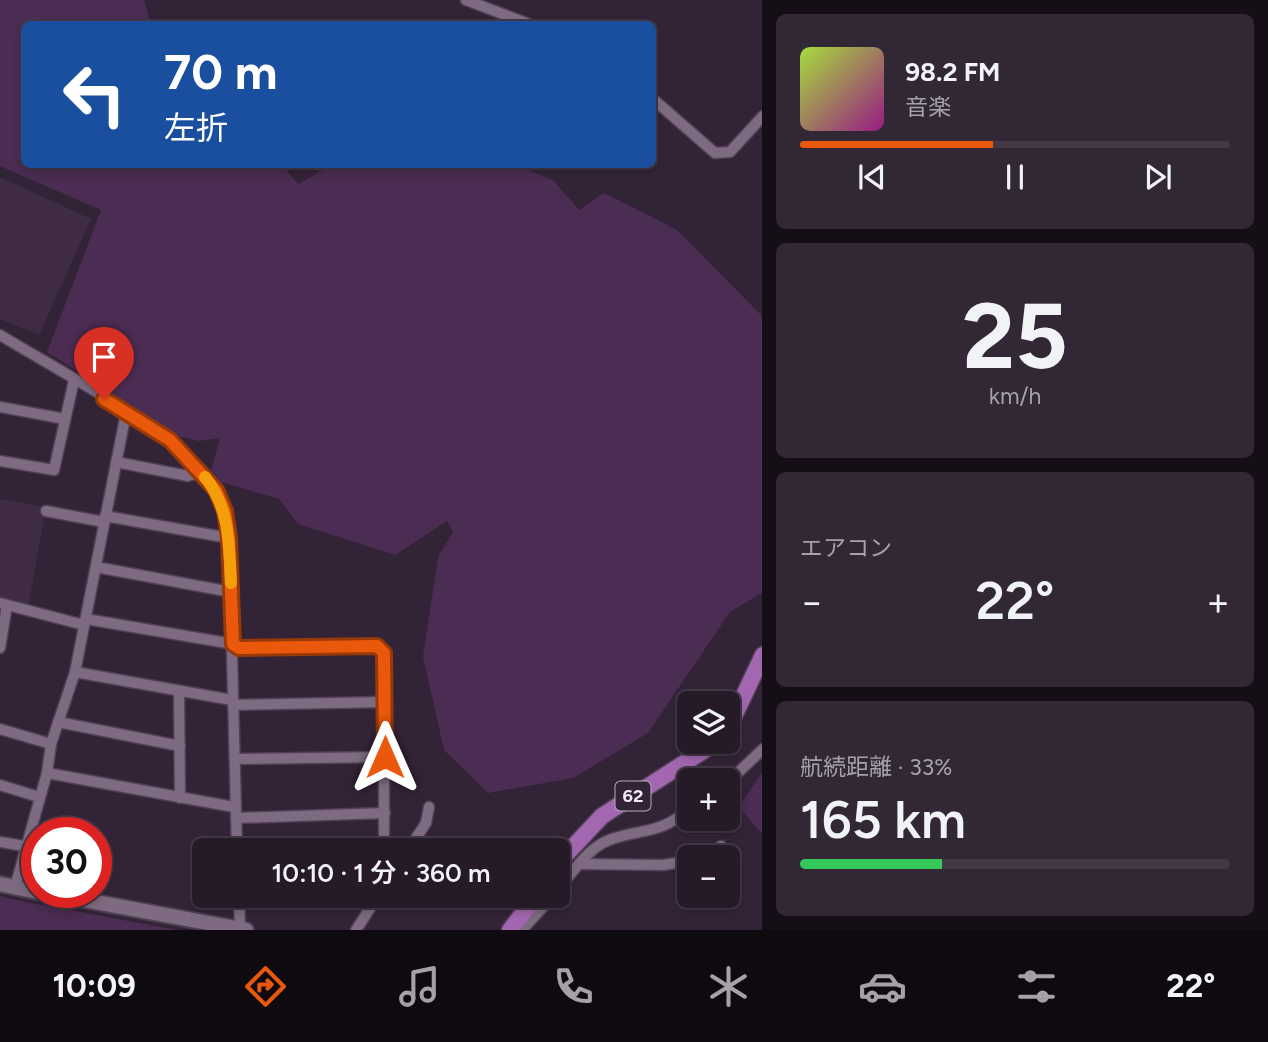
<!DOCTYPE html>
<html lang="ja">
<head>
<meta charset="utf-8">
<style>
  :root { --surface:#261a29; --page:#322735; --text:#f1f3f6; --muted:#a4a1a8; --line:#423846; --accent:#ea580c }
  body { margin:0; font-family:Figtree,"Noto Sans JP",sans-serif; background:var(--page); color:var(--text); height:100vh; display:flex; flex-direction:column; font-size:26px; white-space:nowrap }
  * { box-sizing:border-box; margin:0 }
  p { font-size:23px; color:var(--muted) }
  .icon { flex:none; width:38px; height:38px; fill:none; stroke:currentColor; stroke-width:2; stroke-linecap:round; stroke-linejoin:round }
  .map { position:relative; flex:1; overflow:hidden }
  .drawer { display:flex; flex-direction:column; gap:14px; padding:14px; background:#150e17; width:506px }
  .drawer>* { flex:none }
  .hud { position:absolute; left:21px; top:21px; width:635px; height:147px; border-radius:10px; box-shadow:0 4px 10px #0003,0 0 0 2px var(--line); background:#1a4fa0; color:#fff; overflow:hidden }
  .controls { position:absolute; left:677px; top:691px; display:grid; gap:14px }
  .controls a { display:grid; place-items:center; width:63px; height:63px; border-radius:10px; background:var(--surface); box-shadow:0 4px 10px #0003,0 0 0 2px var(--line); font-size:35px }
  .speed { position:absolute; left:21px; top:817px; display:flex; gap:14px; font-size:35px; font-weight:700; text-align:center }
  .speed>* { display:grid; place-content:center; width:91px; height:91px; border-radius:50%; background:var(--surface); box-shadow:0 4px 10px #0003,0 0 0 2px var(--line); line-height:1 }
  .speed .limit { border:10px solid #d22; background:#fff; color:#111 }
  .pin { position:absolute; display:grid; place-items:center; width:60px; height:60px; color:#fff; margin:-72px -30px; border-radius:50% 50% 50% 0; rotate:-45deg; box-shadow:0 0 7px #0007 }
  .pin .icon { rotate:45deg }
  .me { position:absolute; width:77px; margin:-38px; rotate:0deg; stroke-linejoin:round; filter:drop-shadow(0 0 5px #0008) }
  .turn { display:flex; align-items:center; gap:24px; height:147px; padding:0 28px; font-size:32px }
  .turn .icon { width:91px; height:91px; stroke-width:2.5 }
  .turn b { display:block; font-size:49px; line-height:60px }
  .big { font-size:52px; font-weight:600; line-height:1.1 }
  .drawer .tile { flex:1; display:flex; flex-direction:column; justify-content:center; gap:10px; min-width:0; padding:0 24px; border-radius:10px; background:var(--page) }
  .drawer .dial { align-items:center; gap:0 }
  .dial b { font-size:91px; line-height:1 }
  .song { display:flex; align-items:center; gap:21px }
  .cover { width:84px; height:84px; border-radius:10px; background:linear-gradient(135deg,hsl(80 70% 55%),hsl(310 70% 35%)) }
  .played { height:7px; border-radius:4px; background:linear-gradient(90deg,var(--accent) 45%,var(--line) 45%) }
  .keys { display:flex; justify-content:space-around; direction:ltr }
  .heat { display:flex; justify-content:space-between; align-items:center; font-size:38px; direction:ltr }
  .charge { height:10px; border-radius:5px; background:linear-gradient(90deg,#34c759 33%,var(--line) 0) }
  .trip { position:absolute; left:192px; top:838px; width:378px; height:70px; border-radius:10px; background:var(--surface); box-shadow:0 4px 10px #0003,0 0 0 2px var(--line); font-weight:600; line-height:70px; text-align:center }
  .tab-bar { display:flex; height:112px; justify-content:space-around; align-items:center; background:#0f0a10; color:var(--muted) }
  .tab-bar .icon { width:49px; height:49px }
  .tab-bar .selected { color:var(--accent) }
  .tab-bar b { font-size:32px; color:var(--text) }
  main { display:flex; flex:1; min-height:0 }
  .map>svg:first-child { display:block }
  .built { fill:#3f2b44 }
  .green { fill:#4b2c52 }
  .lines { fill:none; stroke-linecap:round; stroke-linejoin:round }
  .street-casing { stroke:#4f4152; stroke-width:13 }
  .secondary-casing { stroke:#4f4152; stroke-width:18 }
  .primary-casing { stroke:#4f4152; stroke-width:19 }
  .street { stroke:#7e6b82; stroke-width:10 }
  .secondary { stroke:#7e6b82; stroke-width:14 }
  .primary { stroke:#a267b0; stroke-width:16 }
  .route-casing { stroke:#983908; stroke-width:18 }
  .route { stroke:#ea580c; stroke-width:12 }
  .slow { stroke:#f59e0b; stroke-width:12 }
  .labels { text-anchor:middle; stroke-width:5; stroke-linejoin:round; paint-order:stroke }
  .shield { fill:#332337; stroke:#b9adbc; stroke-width:2 }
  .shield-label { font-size:18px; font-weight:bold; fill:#f3e8f5 }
</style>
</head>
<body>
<main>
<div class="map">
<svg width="763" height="930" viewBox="0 0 763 930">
  <rect width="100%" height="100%" fill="#332337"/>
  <g class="built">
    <path d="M0,177L91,219L39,335L0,319Z"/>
    <path d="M0,499L46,507L28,608L0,600Z"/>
  </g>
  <g class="green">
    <path d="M0,0H144L149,18L155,24H24V164L282,165L298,184L332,165H517L553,180L579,210L604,193L677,230L762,316V593L730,612L648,733L573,778L488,793L444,750L423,657L438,557L453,532L447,521L395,555L298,524L279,499L221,482L211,470L220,438L199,441L181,437L47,352L101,210L0,166Z"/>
    <path d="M762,772L763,834H762L739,807Z"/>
    <path d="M0,896L21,901L177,930H0Z"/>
  </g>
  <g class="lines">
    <g class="street-casing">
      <g id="street">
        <path d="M466,0L529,24"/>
        <path d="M653,99L715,153L730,152L763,116"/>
        <path d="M0,335C57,370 187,436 217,491C225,506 227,522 229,538L237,850"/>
        <path d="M0,407L65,419"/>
        <path d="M0,461L54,470L74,380"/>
        <path d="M116,462L188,476L202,472"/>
        <path d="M46,511L104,522"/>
        <path d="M105,516L229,538"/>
        <path d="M96,567L231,592"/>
        <path d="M0,603L84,625"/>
        <path d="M86,619L233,644L239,647L377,646L384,653V850"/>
        <path d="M0,648L7,605"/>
        <path d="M75,672L232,700"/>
        <path d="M179,691L180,798"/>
        <path d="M233,705L385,702"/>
        <path d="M58,722L180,746"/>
        <path d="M0,729L51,744"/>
        <path d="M235,759L385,757"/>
        <path d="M47,773L234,807"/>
        <path d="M728,782L763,749"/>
        <path d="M0,785L39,797"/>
        <path d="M236,818L385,813"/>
        <path d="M0,842L24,846"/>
        <path d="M408,850L426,823L429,807"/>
        <path d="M579,864L663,865L676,863L692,855L709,856L721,846"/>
        <path d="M15,887L47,773L51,744L75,672L126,413"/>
        <path d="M558,890C572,873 588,848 609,840C644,828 660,835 690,808"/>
        <path d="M239,896L240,929"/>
        <path d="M356,930L378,896"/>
        <path d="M522,930L553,896"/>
      </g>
    </g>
    <g class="secondary-casing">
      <g id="secondary">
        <path d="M0,884L37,892"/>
        <path d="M41,892L246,930"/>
      </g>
    </g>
    <g class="primary-casing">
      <g id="primary">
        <path d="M728,729L763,655"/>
        <path d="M558,863L602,816L717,742"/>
        <path d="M510,930L536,896"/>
      </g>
    </g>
    <use href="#street" class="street"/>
    <use href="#secondary" class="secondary"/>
    <use href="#primary" class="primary"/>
  </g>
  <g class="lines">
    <g class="route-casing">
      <path id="route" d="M104,399L170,440L216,490L225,511L229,538L233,644L239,648L377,646L384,653L385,757"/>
    </g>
    <use href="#route" class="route"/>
    <path class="slow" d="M205,477C230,508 229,545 231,583"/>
  </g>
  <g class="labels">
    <rect class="shield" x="615.5" y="781.5" width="35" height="29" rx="5"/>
    <g class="shield-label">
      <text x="633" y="802">62</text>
    </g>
  </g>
</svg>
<div class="controls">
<a><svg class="icon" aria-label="layers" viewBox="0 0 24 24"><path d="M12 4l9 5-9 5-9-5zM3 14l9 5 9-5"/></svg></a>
<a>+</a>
<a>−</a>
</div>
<div class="speed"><div class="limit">30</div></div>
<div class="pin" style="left:104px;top:399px;background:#d93025"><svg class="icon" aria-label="arrive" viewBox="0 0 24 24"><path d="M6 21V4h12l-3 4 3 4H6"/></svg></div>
<svg class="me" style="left:385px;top:757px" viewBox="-20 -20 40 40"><path d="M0-17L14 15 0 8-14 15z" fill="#ea580c" stroke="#fff" stroke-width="4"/></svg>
<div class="trip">10:10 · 1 分 · 360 m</div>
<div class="hud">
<div class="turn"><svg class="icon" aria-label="left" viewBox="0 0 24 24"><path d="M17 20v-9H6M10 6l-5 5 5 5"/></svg><div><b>70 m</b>左折</div></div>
</div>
</div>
<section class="drawer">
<div class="tile">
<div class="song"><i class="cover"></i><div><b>98.2 FM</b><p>音楽</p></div></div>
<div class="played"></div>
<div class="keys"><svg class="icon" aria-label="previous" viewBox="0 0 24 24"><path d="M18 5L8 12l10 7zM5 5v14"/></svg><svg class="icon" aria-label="pause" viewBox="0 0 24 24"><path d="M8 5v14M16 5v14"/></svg><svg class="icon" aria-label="next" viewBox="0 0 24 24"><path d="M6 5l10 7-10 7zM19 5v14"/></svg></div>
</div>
<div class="tile dial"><b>25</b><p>km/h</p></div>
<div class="tile"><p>エアコン</p>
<div class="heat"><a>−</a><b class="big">22°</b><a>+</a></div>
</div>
<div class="tile"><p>航続距離 · 33%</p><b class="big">165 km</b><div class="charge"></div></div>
</section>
</main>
<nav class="tab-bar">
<b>10:09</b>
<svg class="icon selected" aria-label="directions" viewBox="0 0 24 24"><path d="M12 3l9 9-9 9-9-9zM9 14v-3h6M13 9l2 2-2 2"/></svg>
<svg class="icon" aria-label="music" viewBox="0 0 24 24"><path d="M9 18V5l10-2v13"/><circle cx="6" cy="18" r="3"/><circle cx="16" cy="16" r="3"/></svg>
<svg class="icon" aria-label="phone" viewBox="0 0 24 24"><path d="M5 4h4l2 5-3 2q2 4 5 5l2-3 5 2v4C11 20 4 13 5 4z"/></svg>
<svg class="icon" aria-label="climate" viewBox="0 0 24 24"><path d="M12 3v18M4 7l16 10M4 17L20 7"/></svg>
<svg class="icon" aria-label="car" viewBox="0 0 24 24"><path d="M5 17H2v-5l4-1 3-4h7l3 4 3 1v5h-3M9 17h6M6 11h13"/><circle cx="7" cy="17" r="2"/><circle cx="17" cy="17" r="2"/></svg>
<svg class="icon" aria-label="filters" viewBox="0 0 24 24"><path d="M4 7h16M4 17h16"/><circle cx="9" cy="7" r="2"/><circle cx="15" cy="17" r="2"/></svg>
<b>22°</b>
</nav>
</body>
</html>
